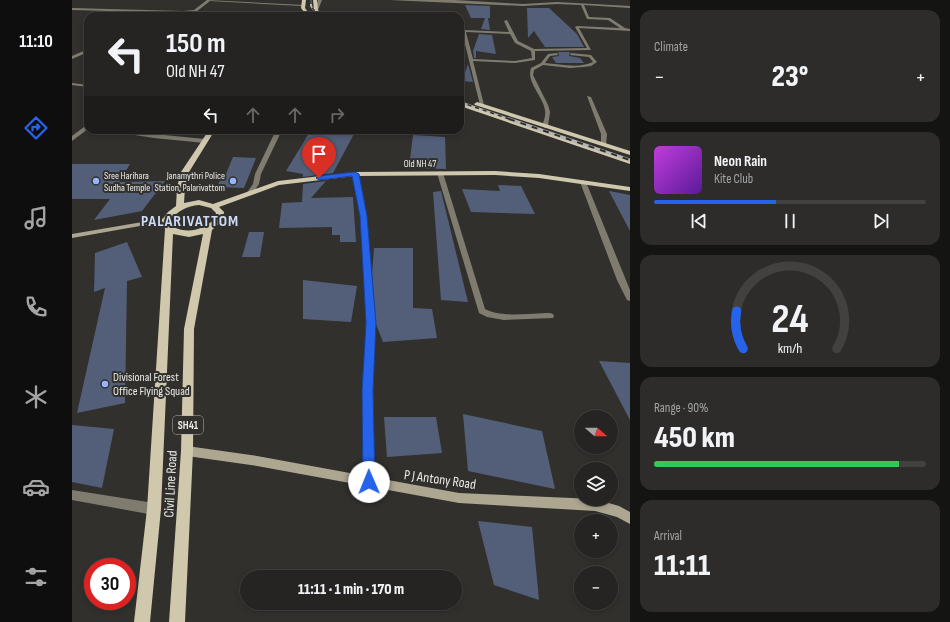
<!DOCTYPE html>
<html lang="en">
<head>
<meta charset="utf-8">
<style>
  :root { --surface:#252422; --page:#2d2c2a; --text:#f1f3f6; --muted:#a3a4a5; --line:#424140; --accent:#2563eb }
  body { margin:0; font-family:"Sofia Sans Condensed",sans-serif; background:var(--page); color:var(--text); height:100vh; display:flex; flex-direction:column; font-size:15px; white-space:nowrap }
  * { box-sizing:border-box; margin:0 }
  p { font-size:13px; color:var(--muted) }
  .icon { flex:none; width:22px; height:22px; fill:none; stroke:currentColor; stroke-width:2; stroke-linecap:round; stroke-linejoin:round }
  .map { position:relative; flex:1; overflow:hidden }
  .sheet { display:flex; flex-direction:column; gap:10px; padding:10px; background:#141413; width:320px }
  .sheet>* { flex:none }
  .guide { position:absolute; left:12px; top:12px; width:380px; height:122px; border-radius:12px; box-shadow:0 2px 6px #0003,0 0 0 1px var(--line); background:#252422; color:var(--text); overflow:hidden }
  .needle { width:26px; rotate:110deg }
  .controls { position:absolute; left:502px; top:410px; display:grid; gap:8px }
  .controls a { display:grid; place-items:center; width:44px; height:44px; border-radius:50%; background:var(--surface); box-shadow:0 2px 6px #0003,0 0 0 1px var(--line); font-size:20px }
  .speed { position:absolute; left:12px; top:558px; display:flex; gap:8px; font-size:20px; font-weight:700; text-align:center }
  .speed>* { display:grid; place-content:center; width:52px; height:52px; border-radius:50%; background:var(--surface); box-shadow:0 2px 6px #0003,0 0 0 1px var(--line); line-height:1 }
  .speed .limit { border:6px solid #d22; background:#fff; color:#111 }
  .pin { position:absolute; display:grid; place-items:center; width:34px; height:34px; color:#fff; margin:-41px -17px; border-radius:50% 50% 50% 0; rotate:-45deg; box-shadow:0 0 4px #0007 }
  .pin .icon { rotate:45deg }
  .me { position:absolute; width:44px; margin:-22px; rotate:359deg; stroke-linejoin:round; filter:drop-shadow(0 0 3px #0008) }
  .turn { display:flex; align-items:center; gap:14px; height:84px; padding:0 16px; font-size:18px }
  .turn .icon { width:52px; height:52px; stroke-width:2.5 }
  .turn b { display:block; font-size:28px; line-height:34px }
  .lanes { display:flex; align-items:center; height:38px; padding:0 16px; background:#0003; justify-content:center; gap:20px; direction:ltr }
  .lanes .off { opacity:.35 }
  .big { font-size:30px; font-weight:800; line-height:1.1 }
  .sheet .card { flex:1; display:flex; flex-direction:column; justify-content:center; gap:6px; min-width:0; padding:0 14px; border-radius:12px; background:var(--page) }
  .sheet .dial { align-items:center; gap:0 }
  .dial svg { height:104px; overflow:visible; fill:none; stroke:var(--line); stroke-width:7; stroke-linecap:round; text-anchor:middle }
  .dial text { fill:var(--text); stroke:none }
  .song { display:flex; align-items:center; gap:12px }
  .cover { width:48px; height:48px; border-radius:6px; background:linear-gradient(135deg,hsl(290 70% 55%),hsl(270 70% 35%)) }
  .played { height:4px; border-radius:2px; background:linear-gradient(90deg,var(--accent) 45%,var(--line) 45%) }
  .keys { display:flex; justify-content:space-around; direction:ltr }
  .heat { display:flex; justify-content:space-between; align-items:center; font-size:22px; direction:ltr }
  .charge { height:6px; border-radius:3px; background:linear-gradient(90deg,#34c759 90%,var(--line) 0) }
  .trip { position:absolute; left:168px; top:570px; width:222px; height:40px; border-radius:20px; background:var(--surface); box-shadow:0 2px 6px #0003,0 0 0 1px var(--line); font-weight:800; line-height:40px; text-align:center }
  main { display:flex; flex:1; min-height:0 }
  .tabs { display:flex; flex-direction:column; width:72px; justify-content:space-around; align-items:center; background:#0f0e0e; color:var(--muted) }
  .tabs .icon { width:28px; height:28px }
  .tabs .selected { color:var(--accent) }
  .tabs b { font-size:18px; color:var(--text) }
  .map>svg:first-child { display:block }
  .building { fill:#535f79 }
  .lines { fill:none; stroke-linecap:round; stroke-linejoin:round }
  .street { fill:#7f7c6f; fill-rule:evenodd }
  .secondary { fill:#ada792; fill-rule:evenodd }
  .primary { fill:#cfc8ad; fill-rule:evenodd }
  .rail-far1-casing { stroke:#b6b5b3; stroke-width:2 }
  .rail-casing { stroke:#b6b5b3; stroke-width:3 }
  .rail-far1 { stroke:#31302d; stroke-width:1.5; stroke-dasharray:4; stroke-linecap:butt }
  .rail { stroke:#31302d; stroke-width:2; stroke-dasharray:6; stroke-linecap:butt }
  .route { fill:#2563eb; stroke:#184099 }
  .poi-dot { fill:#95b6fd; stroke:#31302d; stroke-width:1.5 }
  .labels { text-anchor:middle; stroke-width:4; stroke-linejoin:round; paint-order:stroke }
  .far-street-label { font-size:10px; fill:#ecebe9; stroke:#31302d }
  .far-poi-label { font-size:10px; fill:#ecebe9; stroke:#31302d; text-anchor:start }
  .shield { fill:#31302d; stroke:#b4b3b1; stroke-width:1 }
  .shield-label { font-size:11px; font-weight:bold; fill:#ecebe9 }
  .poi-label { font-size:12px; fill:#ecebe9; stroke:#31302d; text-anchor:start }
  .near-street-label { font-size:14px; fill:#ecebe9; stroke:#31302d }
  .district-label { font-size:16px; font-weight:bold; letter-spacing:1px; fill:#cfdcf7; stroke:#31302d }
</style>
</head>
<body>
<main>
<nav class="tabs">
<b>11:10</b>
<svg class="icon selected" aria-label="directions" viewBox="0 0 24 24"><path d="M12 3l9 9-9 9-9-9zM9 14v-3h6M13 9l2 2-2 2"/></svg>
<svg class="icon" aria-label="music" viewBox="0 0 24 24"><path d="M9 18V5l10-2v13"/><circle cx="6" cy="18" r="3"/><circle cx="16" cy="16" r="3"/></svg>
<svg class="icon" aria-label="phone" viewBox="0 0 24 24"><path d="M5 4h4l2 5-3 2q2 4 5 5l2-3 5 2v4C11 20 4 13 5 4z"/></svg>
<svg class="icon" aria-label="climate" viewBox="0 0 24 24"><path d="M12 3v18M4 7l16 10M4 17L20 7"/></svg>
<svg class="icon" aria-label="car" viewBox="0 0 24 24"><path d="M5 17H2v-5l4-1 3-4h7l3 4 3 1v5h-3M9 17h6M6 11h13"/><circle cx="7" cy="17" r="2"/><circle cx="17" cy="17" r="2"/></svg>
<svg class="icon" aria-label="filters" viewBox="0 0 24 24"><path d="M4 7h16M4 17h16"/><circle cx="9" cy="7" r="2"/><circle cx="15" cy="17" r="2"/></svg>
</nav>
<div class="map">
<svg width="558" height="622" viewBox="0 0 558 622">
  <rect width="100%" height="100%" fill="#31302d"/>
  <g class="building">
    <path d="M393,5L418,6V18H416L418,30L409,29L413,18H399Z"/>
    <path d="M455,8H477L505,34L512,47H473L462,31L456,38Z"/>
    <path d="M407,34L420,35L424,54L404,51V58H402L401,51Z"/>
    <path d="M486,52H498L497,56L508,58L512,63H484L480,57L487,56Z"/>
    <path d="M396,64L401,82L390,81Z"/>
    <path d="M239,130L282,134L261,173L231,177V174L214,171Z"/>
    <path d="M341,135L373,137L374,169L337,168Z"/>
    <path d="M161,157L184,158L172,188L145,187L151,174H154Z"/>
    <path d="M0,164H58L47,182L93,181L70,211L22,220L38,199H0Z"/>
    <path d="M254,181L239,198L281,197L284,242H268V235H260V227L207,228L210,203L230,202L231,184Z"/>
    <path d="M426,185L449,186L463,214L399,212L390,189L428,191Z"/>
    <path d="M369,191L379,232L396,302L369,300L361,192Z"/>
    <path d="M537,191L558,195V231Z"/>
    <path d="M177,232H192L188,257H170Z"/>
    <path d="M55,242L70,277L55,281L53,403L5,413L33,288L22,292L23,253Z"/>
    <path d="M302,248H341V308L360,309L365,338L311,342L304,324L300,274Z"/>
    <path d="M231,280L285,286L279,322L231,319Z"/>
    <path d="M527,361L558,363V420Z"/>
    <path d="M391,414L470,431L483,489L396,471Z"/>
    <path d="M312,417H364L370,453L315,457Z"/>
    <path d="M0,425L42,429L30,488L0,482Z"/>
    <path d="M406,521L460,527L467,600L422,585Z"/>
  </g>
  <g class="lines">
    <g class="street">
      <path d="M135,0L232,5L230,6L138,1L124,12L111,13L0,10V8L111,11L122,10Z"/>
      <path d="M246,0H250L246,10L243,11Z"/>
      <path d="M317,0H382L451,4L485,2L558,6V8L512,5L517,17L538,18L553,28L558,29V31L507,28L519,50L463,51V60L443,63L401,61L412,105L410,106L408,105L390,32H388V30H390L388,16L387,15L390,16L393,30L437,32L432,21L435,20L446,41L462,49L515,48L503,27L505,26L548,28L536,20L515,19L509,5L485,4L451,6ZM394,32L438,34L443,43L459,51L460,58L443,61L401,59Z"/>
      <path d="M12,27H16V29H11Z"/>
      <path d="M16,49V52L0,59V56Z"/>
      <path d="M485,53L486,55L478,56L473,63C488,64 506,69 521,62L517,57L498,55L499,53L519,55L525,62L519,66L511,67L498,68L471,65L462,70L461,75L476,105L478,112L476,126L473,128L470,126C472,121 474,115 473,110C471,96 454,82 459,68L469,63L476,54Z"/>
      <path d="M0,83L16,85V87L0,85Z"/>
      <path d="M515,96L519,97L535,134L534,146L529,145V134Z"/>
      <path d="M16,124V129L0,141V136Z"/>
      <path d="M40,130H53L82,134L133,139L136,141L133,143L82,138L43,132Z"/>
      <path d="M204,130H210L189,174L187,184L179,195H175L174,194L181,184L183,174Z"/>
      <path d="M368,171L371,173L413,309C430,318 459,313 478,313L481,314L482,316L481,318L432,320L415,317L407,313L365,173Z"/>
      <path d="M283,172L286,174L294,216L303,323L301,391L302,482L301,486L297,487L293,486L292,482L291,391L295,323L288,216L280,174Z"/>
      <path d="M511,180L514,182L558,290V301L555,300L545,280L508,182Z"/>
      <path d="M0,490L82,503L86,505L88,509L86,513L82,515L0,500Z"/>
    </g>
    <g class="secondary">
      <path d="M94,218L96,219V221L0,238V234Z"/>
      <path d="M115,446L185,456L387,493L523,499L547,506L558,512V524L545,517L523,511L387,503L185,466L115,456L111,455L110,451L111,447Z"/>
    </g>
    <g class="primary">
      <path d="M230,0H234L233,8L239,16H235L229,8Z"/>
      <path d="M241,0H245L246,10L252,16H248L242,10Z"/>
      <path d="M388,102L558,160V164L388,106Z"/>
      <path d="M405,102L558,151V155L403,105L402,104Z"/>
      <path d="M137,130H143L117,172L113,187L112,203L127,200L141,204L206,181L283,172L423,171L467,174L558,187V191L467,178L423,175L283,176L207,185L147,207L152,212L151,220L140,230L122,329L121,451L113,622H97L109,451L112,329L131,234L117,237L101,234L89,509L78,622H62L75,509L93,229L90,220L96,212L104,206L105,187L109,172ZM127,205L139,208L144,213L143,219C130,230 117,234 101,227L98,220C106,211 115,206 127,205Z"/>
    </g>
    <g class="rail-far1-casing">
      <g id="rail-far1">
        <path d="M239,0V6L246,16"/>
        <path d="M388,102L440,120"/>
      </g>
    </g>
    <g class="rail-casing">
      <path id="rail" d="M437,119L558,160"/>
    </g>
    <use href="#rail-far1" class="rail-far1"/>
    <use href="#rail" class="rail"/>
  </g>
  <path class="route" d="M283,172L287,174L295,216L304,323L301,391L303,482L302,486L297,488L293,486L291,482L290,391L294,323L288,216L280,176L247,180L244,178L247,176Z"/>
  <g class="poi-dot">
    <circle cx="24" cy="181" r="4"/>
    <circle cx="161" cy="181" r="4"/>
    <circle cx="33" cy="384" r="4"/>
  </g>
  <g class="labels">
    <g class="far-street-label">
      <text x="348" y="167">Old NH 47</text>
    </g>
    <g class="far-poi-label">
      <text x="32" y="179">Sree Harihara<tspan x="32" dy="12">Sudha Temple</tspan></text>
      <text x="153" y="179" text-anchor="end">Janamythri Police<tspan x="153" dy="12">Station, Palarivattom</tspan></text>
    </g>
    <rect class="shield" x="101" y="416" width="30" height="18" rx="3"/>
    <g class="shield-label">
      <text x="116" y="429">SH41</text>
    </g>
    <g class="poi-label">
      <text x="41" y="381">Divisional Forest<tspan x="41" dy="14">Office Flying Squad</tspan></text>
    </g>
    <g class="near-street-label">
      <text transform="translate(368 479) rotate(8)" y="5">P J Antony Road</text>
      <text transform="translate(98 484) rotate(-87)" y="5">Civil Line Road</text>
    </g>
    <g class="district-label">
      <text x="118" y="226">PALARIVATTOM</text>
    </g>
  </g>
</svg>
<div class="controls">
<a><svg class="needle" viewBox="-14 -14 28 28"><path d="M0-13l5 13h-10z" fill="#e53935"/><path d="M0 13l5-13h-10z" fill="#a3a4a5"/></svg></a>
<a><svg class="icon" aria-label="layers" viewBox="0 0 24 24"><path d="M12 4l9 5-9 5-9-5zM3 14l9 5 9-5"/></svg></a>
<a>+</a>
<a>−</a>
</div>
<div class="speed"><div class="limit">30</div></div>
<div class="pin" style="left:247px;top:178px;background:#d93025"><svg class="icon" aria-label="arrive" viewBox="0 0 24 24"><path d="M6 21V4h12l-3 4 3 4H6"/></svg></div>
<svg class="me" style="left:297px;top:482px" viewBox="-20 -20 40 40"><circle r="19" fill="#fff"/><path d="M0-13L10 11 0 6-10 11z" fill="#2563eb"/></svg>
<div class="trip">11:11 · 1 min · 170 m</div>
<div class="guide">
<div class="turn"><svg class="icon" aria-label="left" viewBox="0 0 24 24"><path d="M17 20v-9H6M10 6l-5 5 5 5"/></svg><div><b>150 m</b>Old NH 47</div></div>
<div class="lanes"><svg class="icon" aria-label="left" viewBox="0 0 24 24"><path d="M17 20v-9H6M10 6l-5 5 5 5"/></svg><svg class="icon off" aria-label="ahead" viewBox="0 0 24 24"><path d="M12 20V5M6 11l6-6 6 6"/></svg><svg class="icon off" aria-label="ahead" viewBox="0 0 24 24"><path d="M12 20V5M6 11l6-6 6 6"/></svg><svg class="icon off" aria-label="right" viewBox="0 0 24 24"><path d="M7 20v-9h11M14 6l5 5-5 5"/></svg></div>
</div>
</div>
<section class="sheet">
<div class="card"><p>Climate</p>
<div class="heat"><a>−</a><b class="big">23°</b><a>+</a></div>
</div>
<div class="card">
<div class="song"><i class="cover"></i><div><b>Neon Rain</b><p>Kite Club</p></div></div>
<div class="played"></div>
<div class="keys"><svg class="icon" aria-label="previous" viewBox="0 0 24 24"><path d="M18 5L8 12l10 7zM5 5v14"/></svg><svg class="icon" aria-label="pause" viewBox="0 0 24 24"><path d="M8 5v14M16 5v14"/></svg><svg class="icon" aria-label="next" viewBox="0 0 24 24"><path d="M6 5l10 7-10 7zM19 5v14"/></svg></div>
</div>
<div class="card dial"><svg viewBox="0 0 100 80">
<path d="M14 69A42 42 0 1 1 86 69"/>
<path d="M14 69A42 42 0 0 1 9 40" stroke="#2563eb"/>
<text x="50" y="56" font-size="32" font-weight="700">24</text>
<text x="50" y="72" font-size="11">km/h</text>
</svg></div>
<div class="card"><p>Range · 90%</p><b class="big">450 km</b><div class="charge"></div></div>
<div class="card"><p>Arrival</p><b class="big">11:11</b></div>
</section>
</main>
</body>
</html>
